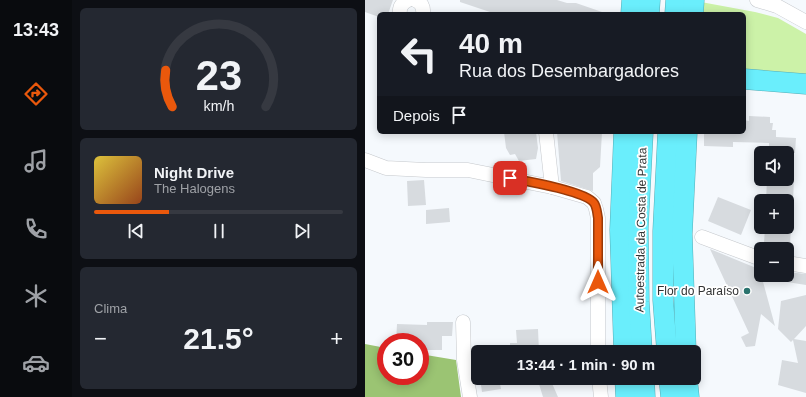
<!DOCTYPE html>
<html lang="pt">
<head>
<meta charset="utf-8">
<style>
  :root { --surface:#171b24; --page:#242831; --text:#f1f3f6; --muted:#9ea1a6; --line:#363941; --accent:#ea580c }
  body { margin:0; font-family:Arial,sans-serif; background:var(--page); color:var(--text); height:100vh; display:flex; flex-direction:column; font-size:15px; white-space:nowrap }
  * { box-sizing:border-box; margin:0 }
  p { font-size:13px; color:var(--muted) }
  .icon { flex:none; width:22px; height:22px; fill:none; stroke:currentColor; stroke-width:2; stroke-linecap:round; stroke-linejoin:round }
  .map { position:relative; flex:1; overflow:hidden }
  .details { display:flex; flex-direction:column; gap:8px; padding:8px; background:#0d0f14; width:293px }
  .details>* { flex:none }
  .top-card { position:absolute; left:12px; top:12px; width:369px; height:122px; border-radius:6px; box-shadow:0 2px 10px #0003; background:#171b24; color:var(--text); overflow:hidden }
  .fabs { position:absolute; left:389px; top:146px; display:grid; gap:8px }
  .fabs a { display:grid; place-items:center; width:40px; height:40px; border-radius:6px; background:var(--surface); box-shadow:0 2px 10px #0003; font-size:20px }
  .speed { position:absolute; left:12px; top:333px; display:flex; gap:8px; font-size:20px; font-weight:700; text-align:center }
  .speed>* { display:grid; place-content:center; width:52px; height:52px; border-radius:50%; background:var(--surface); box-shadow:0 2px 10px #0003; line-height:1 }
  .speed .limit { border:6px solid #d22; background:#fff; color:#111 }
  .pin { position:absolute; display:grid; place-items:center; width:34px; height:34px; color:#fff; margin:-17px; border-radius:8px; box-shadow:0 2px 6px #0006 }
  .me { position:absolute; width:44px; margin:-22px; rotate:0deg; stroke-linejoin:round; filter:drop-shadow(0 0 3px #0008) }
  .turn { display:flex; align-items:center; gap:14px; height:84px; padding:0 16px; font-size:18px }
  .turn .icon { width:52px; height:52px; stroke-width:2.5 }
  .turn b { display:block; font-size:28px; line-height:34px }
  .then { display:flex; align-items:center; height:38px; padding:0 16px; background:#0003; gap:8px; font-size:15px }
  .big { font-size:30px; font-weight:700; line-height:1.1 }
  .details .tile { flex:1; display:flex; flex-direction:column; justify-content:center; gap:6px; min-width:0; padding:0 14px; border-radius:6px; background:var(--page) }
  .details .dial { align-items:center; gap:0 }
  .dial svg { height:104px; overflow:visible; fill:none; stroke:var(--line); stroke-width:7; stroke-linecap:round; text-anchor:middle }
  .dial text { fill:var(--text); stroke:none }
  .song { display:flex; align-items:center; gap:12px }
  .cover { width:48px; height:48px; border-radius:6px; background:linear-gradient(135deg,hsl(50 70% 55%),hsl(20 70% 35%)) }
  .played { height:4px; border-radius:2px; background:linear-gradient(90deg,var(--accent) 30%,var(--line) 30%) }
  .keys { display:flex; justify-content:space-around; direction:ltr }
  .heat { display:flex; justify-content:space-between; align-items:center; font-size:22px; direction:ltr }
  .trip { position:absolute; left:106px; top:345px; width:230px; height:40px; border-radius:6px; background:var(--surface); box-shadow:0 2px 10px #0003; font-weight:700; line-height:40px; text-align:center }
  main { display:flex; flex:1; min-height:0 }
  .tab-bar { display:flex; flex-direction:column; width:72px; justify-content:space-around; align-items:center; background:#090b0e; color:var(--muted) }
  .tab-bar .icon { width:28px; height:28px }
  .tab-bar .current { color:var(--accent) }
  .tab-bar b { font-size:18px; color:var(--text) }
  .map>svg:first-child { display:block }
  .green { fill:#ccf2a8 }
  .forest { fill:#9bc473 }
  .building { fill:#d7dbdf }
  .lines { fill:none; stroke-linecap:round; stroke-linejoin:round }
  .minor-casing { stroke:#c5c8cc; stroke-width:15 }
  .highway-casing { stroke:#56adb6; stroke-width:21 }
  .minor { stroke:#fff; stroke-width:14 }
  .highway { stroke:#6aeefc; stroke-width:20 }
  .route-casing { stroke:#983908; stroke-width:10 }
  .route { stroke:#ea580c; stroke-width:7 }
  .poi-dot { fill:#2a736e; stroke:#fff; stroke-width:1.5 }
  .labels { text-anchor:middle; stroke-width:3.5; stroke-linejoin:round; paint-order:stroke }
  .street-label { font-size:12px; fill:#323435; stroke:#fff }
  .poi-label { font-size:12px; fill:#323435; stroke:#fff; text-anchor:end }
</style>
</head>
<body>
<main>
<nav class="tab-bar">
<b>13:43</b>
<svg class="icon current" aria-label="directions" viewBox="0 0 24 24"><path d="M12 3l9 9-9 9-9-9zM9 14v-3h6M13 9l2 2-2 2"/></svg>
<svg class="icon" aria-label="music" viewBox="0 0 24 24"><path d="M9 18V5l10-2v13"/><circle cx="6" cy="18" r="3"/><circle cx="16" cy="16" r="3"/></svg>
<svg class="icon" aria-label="phone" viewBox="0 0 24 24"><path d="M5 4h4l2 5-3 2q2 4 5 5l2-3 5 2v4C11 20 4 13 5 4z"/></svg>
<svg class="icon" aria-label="climate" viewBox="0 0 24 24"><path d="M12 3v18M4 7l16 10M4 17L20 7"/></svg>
<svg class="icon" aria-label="car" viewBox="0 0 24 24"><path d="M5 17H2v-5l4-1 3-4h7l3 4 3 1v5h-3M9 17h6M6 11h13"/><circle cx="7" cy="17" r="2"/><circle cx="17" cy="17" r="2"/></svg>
</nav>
<section class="details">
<div class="tile dial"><svg viewBox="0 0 100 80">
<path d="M14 69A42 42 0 1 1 86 69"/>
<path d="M14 69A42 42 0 0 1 9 41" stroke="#ea580c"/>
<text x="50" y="56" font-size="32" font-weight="700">23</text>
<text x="50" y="72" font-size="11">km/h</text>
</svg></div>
<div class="tile">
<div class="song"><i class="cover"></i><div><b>Night Drive</b><p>The Halogens</p></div></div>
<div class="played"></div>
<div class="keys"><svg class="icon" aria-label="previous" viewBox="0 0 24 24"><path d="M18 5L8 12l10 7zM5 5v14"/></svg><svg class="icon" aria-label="pause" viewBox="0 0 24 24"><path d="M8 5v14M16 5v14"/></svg><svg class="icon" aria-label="next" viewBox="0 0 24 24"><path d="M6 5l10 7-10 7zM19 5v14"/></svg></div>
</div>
<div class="tile"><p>Clima</p>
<div class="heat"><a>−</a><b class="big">21.5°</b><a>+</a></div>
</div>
</section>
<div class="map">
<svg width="441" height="397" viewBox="0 0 441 397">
  <rect width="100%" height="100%" fill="#f5f9fd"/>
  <path class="green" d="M336,2L390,12L413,18L441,34V76L379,72V14H335Z"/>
  <path class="forest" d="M0,344L21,348V376H55V354L91,360L96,397H0Z"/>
  <g class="building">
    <path d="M0,0H28L23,14H14V17L0,12Z"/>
    <path d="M95,0H192L202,3H211L237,12V14H131L95,2Z"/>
    <path d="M384,116L405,117V123H408L407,130H411V137L431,138L430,153H404V143L368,142V147L339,146V132H379V120L384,121Z"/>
    <path d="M139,132H171L173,148L171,159L154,161L150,154L145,155L141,148Z"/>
    <path d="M192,132H237L235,167L228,173V191L196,181Z"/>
    <path d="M402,179H429L428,201H401Z"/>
    <path d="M59,180L61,205L43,206L42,181Z"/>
    <path d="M353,197L386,210L376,235L343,221Z"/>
    <path d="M84,208L85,222L61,224V210Z"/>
    <path d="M400,227H426L425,245L399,243Z"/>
    <path d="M345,249L396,270V275H408L413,277L412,281L397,278L410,326L396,314L390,346L381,347L376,337L384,333Z"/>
    <path d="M422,272L441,274V285L422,282Z"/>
    <path d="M441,295V326L429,339L441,341V393L413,385L417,360L433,363L428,340L426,342L413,329L416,301Z"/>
    <path d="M62,322H88L87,336H77V350H55V342H31L32,324L62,325Z"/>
    <path d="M173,329L174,352H145V343H152L151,330Z"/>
    <path d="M115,378H134L136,389L117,392Z"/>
    <path d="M186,381L193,397H178L174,384Z"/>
  </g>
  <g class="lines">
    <g class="minor-casing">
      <g id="minor">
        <path d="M50,0C56,2 59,7 58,14"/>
        <path d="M392,0L412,6L441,22"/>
        <path d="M35,14C34,7 37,3 43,0"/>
        <path d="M181,132L187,187"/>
        <path d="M0,160L21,168L61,170H103L187,187L222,197L229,203L231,209L233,218V352"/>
        <path d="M337,237L396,259"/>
        <path d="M422,263L441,266"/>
        <path d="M98,322L99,360L105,397"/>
        <path d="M234,378L236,397"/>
      </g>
    </g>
    <g class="highway-casing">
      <g id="highway">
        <path d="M266,14L267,0"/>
        <path d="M284,14L285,0"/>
        <path d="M310,14L311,0"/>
        <path d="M328,14L329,0"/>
        <path d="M379,79L441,84"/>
        <path d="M259,352L255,230L259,132"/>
        <path d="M277,352L274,302L273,228L278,132"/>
        <path d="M302,352L298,300V231L303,132"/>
        <path d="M321,352L317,234L322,132"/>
        <path d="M260,378L261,397"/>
        <path d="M279,378L280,397"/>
        <path d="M304,378L306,397"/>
        <path d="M322,378L324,397"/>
      </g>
    </g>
    <use href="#minor" class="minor"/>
    <use href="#highway" class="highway"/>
  </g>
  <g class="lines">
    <g class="route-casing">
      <path id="route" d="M145,178C161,181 220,191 229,203C232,207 232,213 233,218V282"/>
    </g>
    <use href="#route" class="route"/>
  </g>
  <circle class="poi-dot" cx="382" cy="291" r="4"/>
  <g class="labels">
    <g class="street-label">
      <text transform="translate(276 230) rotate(-89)" y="4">Autoestrada da Costa de Prata</text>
    </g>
    <g class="poi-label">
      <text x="374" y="295">Flor do Paraíso</text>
    </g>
  </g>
</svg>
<div class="fabs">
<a><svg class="icon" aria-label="sound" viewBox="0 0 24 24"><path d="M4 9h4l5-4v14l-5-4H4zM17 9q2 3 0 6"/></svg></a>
<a>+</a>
<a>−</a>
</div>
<div class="speed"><div class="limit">30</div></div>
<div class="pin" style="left:145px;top:178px;background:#d93025"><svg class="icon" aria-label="arrive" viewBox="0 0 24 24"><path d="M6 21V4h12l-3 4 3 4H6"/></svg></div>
<svg class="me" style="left:233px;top:282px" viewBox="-20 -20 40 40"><path d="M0-17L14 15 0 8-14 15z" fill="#ea580c" stroke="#fff" stroke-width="4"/></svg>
<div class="trip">13:44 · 1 min · 90 m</div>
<div class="top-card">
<div class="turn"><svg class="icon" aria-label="left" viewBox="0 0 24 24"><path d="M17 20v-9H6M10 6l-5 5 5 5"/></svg><div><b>40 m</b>Rua dos Desembargadores</div></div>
<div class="then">Depois<svg class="icon" aria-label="arrive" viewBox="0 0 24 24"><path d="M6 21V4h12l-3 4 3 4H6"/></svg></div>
</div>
</div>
</main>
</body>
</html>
